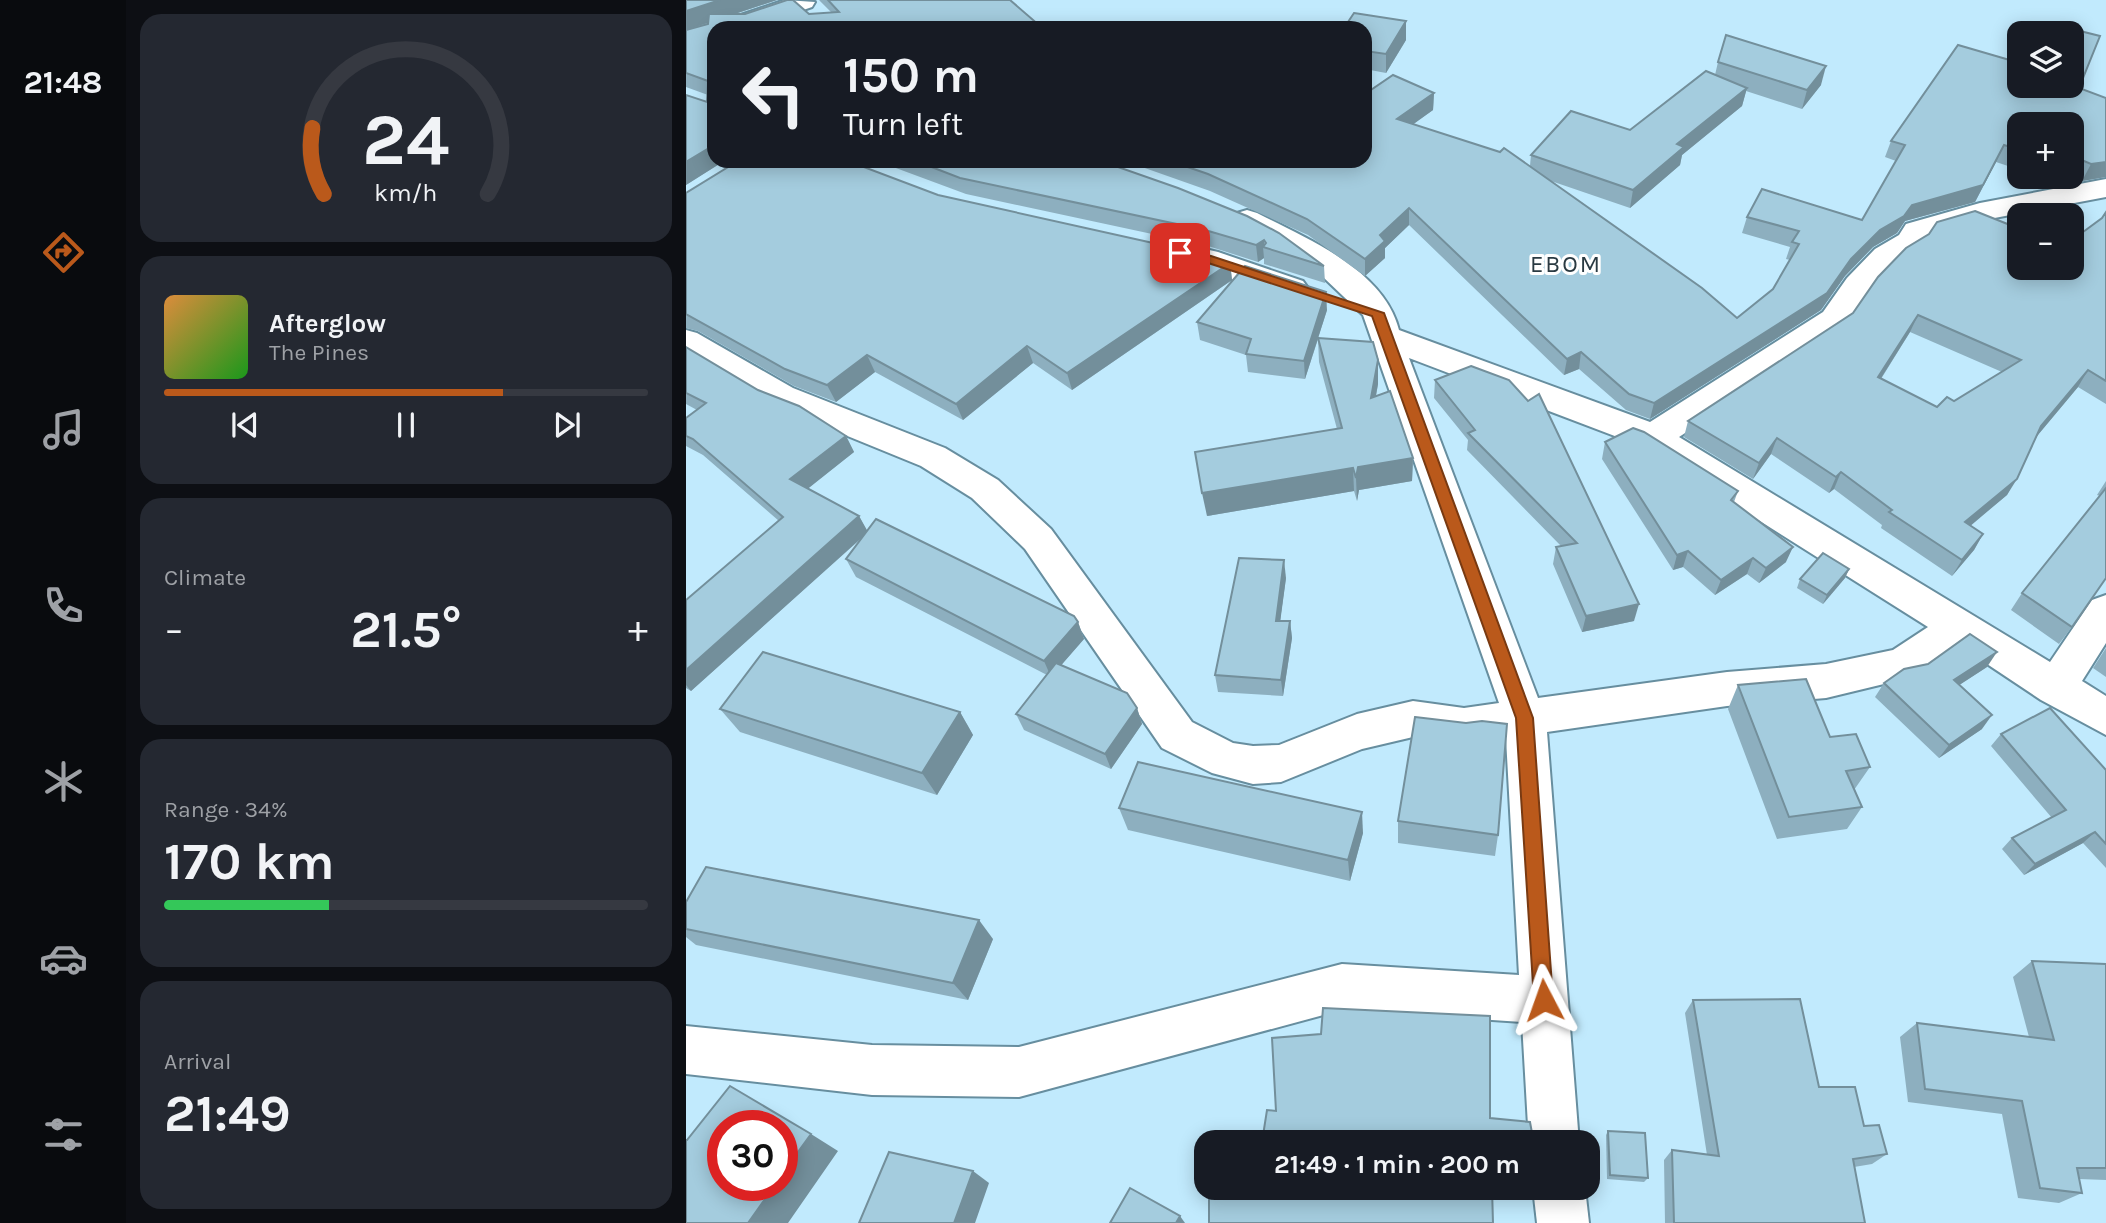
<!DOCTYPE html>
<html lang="en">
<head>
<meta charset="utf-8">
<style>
  :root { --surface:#171b24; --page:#242831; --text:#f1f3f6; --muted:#9ea1a6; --line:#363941; --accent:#ba591b }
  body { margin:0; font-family:Karla,sans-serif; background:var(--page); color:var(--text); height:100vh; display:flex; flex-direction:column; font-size:26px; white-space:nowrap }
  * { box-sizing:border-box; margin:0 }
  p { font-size:23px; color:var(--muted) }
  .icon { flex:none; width:38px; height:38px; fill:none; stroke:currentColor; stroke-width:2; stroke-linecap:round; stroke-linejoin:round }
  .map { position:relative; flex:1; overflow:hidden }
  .drawer { display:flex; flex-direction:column; gap:14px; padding:14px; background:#0d0f14; width:560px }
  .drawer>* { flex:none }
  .banner { position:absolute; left:21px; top:21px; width:665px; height:147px; border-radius:21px; box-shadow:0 4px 18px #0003; background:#171b24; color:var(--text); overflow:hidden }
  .buttons { position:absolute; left:1321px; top:21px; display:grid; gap:14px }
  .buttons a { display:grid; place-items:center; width:77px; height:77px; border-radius:14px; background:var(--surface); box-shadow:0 4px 18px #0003; font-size:35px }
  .speed { position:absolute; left:21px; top:1110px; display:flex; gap:14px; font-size:35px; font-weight:700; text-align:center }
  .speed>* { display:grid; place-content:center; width:91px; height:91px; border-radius:50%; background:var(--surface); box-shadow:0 4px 18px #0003; line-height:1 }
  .speed .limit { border:10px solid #d22; background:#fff; color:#111 }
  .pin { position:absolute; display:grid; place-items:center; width:60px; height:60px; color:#fff; margin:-30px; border-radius:14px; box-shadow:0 4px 10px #0006 }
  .me { position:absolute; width:77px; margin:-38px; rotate:356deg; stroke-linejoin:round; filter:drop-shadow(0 0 5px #0008) }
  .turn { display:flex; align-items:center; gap:24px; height:147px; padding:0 21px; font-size:32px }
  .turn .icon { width:91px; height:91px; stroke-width:2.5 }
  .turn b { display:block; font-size:49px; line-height:60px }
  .big { font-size:52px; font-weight:700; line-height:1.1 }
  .drawer .card { flex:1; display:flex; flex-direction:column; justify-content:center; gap:10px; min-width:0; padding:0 24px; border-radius:21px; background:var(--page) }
  .drawer .dial { align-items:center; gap:0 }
  .dial svg { height:182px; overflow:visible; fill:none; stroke:var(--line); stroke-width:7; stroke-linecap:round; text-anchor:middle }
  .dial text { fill:var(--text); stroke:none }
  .song { display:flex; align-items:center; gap:21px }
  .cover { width:84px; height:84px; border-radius:10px; background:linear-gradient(135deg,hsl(30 70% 55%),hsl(120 70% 35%)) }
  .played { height:7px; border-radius:4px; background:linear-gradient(90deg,var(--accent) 70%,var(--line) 70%) }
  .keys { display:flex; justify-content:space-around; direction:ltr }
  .heat { display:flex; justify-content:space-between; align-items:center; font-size:38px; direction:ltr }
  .charge { height:10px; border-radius:5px; background:linear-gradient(90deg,#34c759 34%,var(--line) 0) }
  .trip { position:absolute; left:508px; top:1130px; width:406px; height:70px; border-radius:21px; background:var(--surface); box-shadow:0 4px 18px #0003; font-weight:700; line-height:70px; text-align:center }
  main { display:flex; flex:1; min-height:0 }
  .tabs { display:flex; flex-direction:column; width:126px; justify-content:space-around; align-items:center; background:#090b0e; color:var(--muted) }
  .tabs .icon { width:49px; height:49px }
  .tabs .current { color:var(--accent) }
  .tabs b { font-size:32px; color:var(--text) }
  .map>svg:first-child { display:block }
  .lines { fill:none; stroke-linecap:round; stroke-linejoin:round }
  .minor-casing { stroke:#678e9f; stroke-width:4 }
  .minor { fill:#fff; fill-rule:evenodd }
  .wall { fill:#8dafbf; fill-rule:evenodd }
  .shaded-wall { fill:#738f9b }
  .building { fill:#a4ccde; stroke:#738f9b; stroke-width:2; fill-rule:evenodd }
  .route { fill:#ba591b; stroke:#793a12; stroke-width:2 }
  .labels { text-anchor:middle; stroke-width:6; stroke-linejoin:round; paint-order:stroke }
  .far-quarter-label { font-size:24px; letter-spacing:2px; fill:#2a3a42; stroke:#fff }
</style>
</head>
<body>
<main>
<nav class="tabs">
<b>21:48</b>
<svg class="icon current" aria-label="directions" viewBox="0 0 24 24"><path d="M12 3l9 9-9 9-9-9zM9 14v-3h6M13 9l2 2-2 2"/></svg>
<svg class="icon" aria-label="music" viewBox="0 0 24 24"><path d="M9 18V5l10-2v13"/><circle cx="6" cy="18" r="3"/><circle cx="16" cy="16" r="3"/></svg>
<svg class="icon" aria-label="phone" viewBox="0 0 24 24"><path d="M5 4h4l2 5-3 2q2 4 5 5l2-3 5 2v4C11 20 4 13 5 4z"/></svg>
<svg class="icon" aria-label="climate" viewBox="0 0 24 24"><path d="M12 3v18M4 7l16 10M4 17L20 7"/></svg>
<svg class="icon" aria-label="car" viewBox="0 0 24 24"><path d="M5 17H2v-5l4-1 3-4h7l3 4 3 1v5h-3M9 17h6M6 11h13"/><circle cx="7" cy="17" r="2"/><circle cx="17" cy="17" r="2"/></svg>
<svg class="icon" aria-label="filters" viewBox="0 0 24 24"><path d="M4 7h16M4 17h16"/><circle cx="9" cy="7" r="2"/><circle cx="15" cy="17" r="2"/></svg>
</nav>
<section class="drawer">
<div class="card dial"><svg viewBox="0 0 100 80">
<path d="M14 69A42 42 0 1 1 86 69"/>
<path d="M14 69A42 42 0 0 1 9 40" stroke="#ba591b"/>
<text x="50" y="56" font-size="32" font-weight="700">24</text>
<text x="50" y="72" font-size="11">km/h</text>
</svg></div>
<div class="card">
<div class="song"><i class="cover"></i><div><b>Afterglow</b><p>The Pines</p></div></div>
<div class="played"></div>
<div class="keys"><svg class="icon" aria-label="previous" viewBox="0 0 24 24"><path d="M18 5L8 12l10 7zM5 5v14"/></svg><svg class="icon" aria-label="pause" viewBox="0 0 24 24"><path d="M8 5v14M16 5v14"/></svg><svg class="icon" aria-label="next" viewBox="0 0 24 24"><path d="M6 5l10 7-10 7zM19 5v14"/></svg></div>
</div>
<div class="card"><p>Climate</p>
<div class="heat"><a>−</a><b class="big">21.5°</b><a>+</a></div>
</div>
<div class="card"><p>Range · 34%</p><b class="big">170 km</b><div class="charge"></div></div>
<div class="card"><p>Arrival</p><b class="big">21:49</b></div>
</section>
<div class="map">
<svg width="1420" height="1223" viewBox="0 0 1420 1223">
  <rect width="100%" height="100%" fill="#c1eafd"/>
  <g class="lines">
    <g class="minor-casing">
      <g id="minor">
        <path d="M99,0L129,2L126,7L65,28H27L31,23Z"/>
        <path d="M1420,179V197L1298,220L1242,237L1235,249L1211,263L1183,292L1159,328L993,437L1364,662L1406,600L1420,595V643L1396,681L1420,696V735L1355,700L1274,646L1231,676L1140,698L1041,706L861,732L893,1143H843L836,1022L656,1010L333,1097L186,1095L0,1074V1026L186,1045L333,1047L656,964L833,975L820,738L778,744L727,737L676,749L595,782L567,784L526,773L476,748L339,549L286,498L235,466L83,404L0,355V330L11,333L107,388L259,448L312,480L365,529L506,722L547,743L567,746L593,745L671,714L727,701L778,708L813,703L677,315L637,277L551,225L546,219L551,213L561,210L571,213C622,239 698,270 713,330L964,422L1137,312L1161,278L1189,249L1213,235L1220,224L1294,203ZM723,358L955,446L1242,627L1207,650L1140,664L1041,672L852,698Z"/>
        <path d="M493,243L532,252L617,281L622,288L617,295L606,298L482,260L478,253L482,246Z"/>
        <path d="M847,1188H899L903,1223H851Z"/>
      </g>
    </g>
    <use href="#minor" class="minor"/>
  </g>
  <g class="wall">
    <path d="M0,0H91L49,14H123L145,12L133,0H324L354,26L28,28V161H38L0,185V95L21,102L22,95L0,87Z"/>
    <path d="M679,28L720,40L700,73L679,69Z"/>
    <path d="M1032,62L1135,85L1116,109L1060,91L1056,106L996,155L994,165L944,208L865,181L1051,318L1087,289L1104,260L1100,259L1104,247L1056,233L1061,217L1176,220L1210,161L1199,157L1205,141L1393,88L1420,177L1396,181L1386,176V124H1334V158L1328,168L1310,162L1289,202L1219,221L1211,233L1187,247L1159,276L1135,310L964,419L940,410L893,369L878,375L723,225L699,248V258L679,276L622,235L524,191L439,161H679L748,93L747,110L727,124L844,166L845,155L944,130L1029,75Z"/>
    <path d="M191,161H415L638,266L639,283L578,264V258L572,262L522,246L280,194Z"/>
    <path d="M0,193L252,195L544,263L546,280L386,390L347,363L277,420L189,372L150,402L108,386L12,331L0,328Z"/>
    <path d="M1420,212V404L1392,387L1351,436L1321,495L1284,525L1297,534L1288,550L1266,576L1195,528L1196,525L1148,489L1143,493L1085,454L1067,479L998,437L1002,421L1334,268L1393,235L1416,218ZM1224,332L1316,372L1268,401L1251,407L1195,379Z"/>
    <path d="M641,310L632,338L692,360V384L690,396L727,458L726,481L673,490L671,501L668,491L521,516L651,429L633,362L632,339L619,379L562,372L560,355L514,340L511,322Z"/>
    <path d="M0,347L72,390L160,436L168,452L122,488L173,516L181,531L392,622L398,639L375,665L451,708L456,724L425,769L338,730L330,714L361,675L170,577L160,559L179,535L5,691L0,688V600L93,521L17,455L0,446V418L11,410L0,404Z"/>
    <path d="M785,366L948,621L896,632L867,564L870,547L875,546L781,450L782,440L748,398L749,380Z"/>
    <path d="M919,442L1052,491L1048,502L1100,562L1073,583L1061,574L1029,595L997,567L987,570L916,459Z"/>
    <path d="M1420,481V578L1386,627L1373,644L1325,610L1336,593L1414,496L1411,495Z"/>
    <path d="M1163,569L1159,578L1137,604L1111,588L1114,579Z"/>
    <path d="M600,578L594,621H604L606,638L597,696L532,692L529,675Z"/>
    <path d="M1420,648V677L1407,668Z"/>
    <path d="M1301,667L1273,685L1296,729L1253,758L1189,697L1198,683Z"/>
    <path d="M1052,685L1144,737L1184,767L1168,790L1176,807L1161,829L1091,839L1042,709Z"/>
    <path d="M34,709L274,712L287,735L251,795L54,732Z"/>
    <path d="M1315,734L1420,770V868L1397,843L1338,875L1316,849L1326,838L1366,818L1305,746Z"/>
    <path d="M433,808L677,833L664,881L442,830Z"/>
    <path d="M712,821L812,835L809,856L712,843Z"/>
    <path d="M0,902L307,939L282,1000L10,945L0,937Z"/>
    <path d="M1346,961L1420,964V1180L1393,1179L1396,1193L1373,1203L1332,1198L1316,1114L1222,1102L1214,1037L1231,1023L1343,1037L1327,977Z"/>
    <path d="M1007,1000L1133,1087L1178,1126L1201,1154L1186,1164L1168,1167L1179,1223H979L978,1160L986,1150L1021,1155L999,1013Z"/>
    <path d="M922,1131L962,1178L958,1182L921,1179L920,1135Z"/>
  </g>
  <g class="shaded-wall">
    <path d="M34,0H91L0,30V11Z"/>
    <path d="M720,21V40L700,73V54Z"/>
    <path d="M1140,66L1135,85L1116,109L1121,90Z"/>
    <path d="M1061,88L1056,106L996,155L994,165L944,208L947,190L991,144Z"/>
    <path d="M748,93L747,110L711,136V119Z"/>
    <path d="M28,145V161H38L0,185V162Z"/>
    <path d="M1318,145L1310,162L1289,202L1219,221L1211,233L1187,247L1159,276L1135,310L964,419L968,403L1165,259L1194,230L1226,205Z"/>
    <path d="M1420,162V177L1396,181L1405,164Z"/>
    <path d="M723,208V225L699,248V258L679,276V259L694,235Z"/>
    <path d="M578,240V248L577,247L578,258L572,262L570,245Z"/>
    <path d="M544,263L546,280L386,390L381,373Z"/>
    <path d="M640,292L641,310L619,379L618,361Z"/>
    <path d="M1232,315L1224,332L1185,394L1192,377Z"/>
    <path d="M341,346L347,363L277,420L270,404Z"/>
    <path d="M895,352L893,369L878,375L881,359Z"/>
    <path d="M181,355L189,372L150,402L141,385Z"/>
    <path d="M692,360V384L685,422V398Z"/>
    <path d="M1402,370L1392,387L1346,442L1355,426Z"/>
    <path d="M160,436L168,452L114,495L104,479Z"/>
    <path d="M1091,438L1085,454L1067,479L1073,463Z"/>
    <path d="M727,458L726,481L673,490L671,501L670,478L672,467Z"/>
    <path d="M667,468L668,491L521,516L516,493Z"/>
    <path d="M1155,472L1148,489L1143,493L1150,477Z"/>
    <path d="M1331,479L1321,495L1270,538L1279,522Z"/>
    <path d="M173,516L182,532L5,691L0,685V670Z"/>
    <path d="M1297,534L1288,550L1266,576L1276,560Z"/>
    <path d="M1107,547L1100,562L1073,583L1080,568Z"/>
    <path d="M1002,551L997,567L987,570L991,555Z"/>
    <path d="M1067,558L1061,574L1029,595L1035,580Z"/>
    <path d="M598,560L600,578L592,638L590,621Z"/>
    <path d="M1163,569L1159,578L1137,604L1141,595Z"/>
    <path d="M953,604L948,621L896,632L900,616Z"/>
    <path d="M604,621L606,638L597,696L595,680Z"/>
    <path d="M392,622L398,639L365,677L358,661Z"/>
    <path d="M1311,652L1301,667L1258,695L1268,680Z"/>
    <path d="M451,708L456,724L425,769L419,754Z"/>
    <path d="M274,712L287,735L251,795L236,773Z"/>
    <path d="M1306,715L1296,729L1253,758L1263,745Z"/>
    <path d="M676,812L677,833L664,881L662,860Z"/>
    <path d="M1409,832L1397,843L1338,875L1349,864Z"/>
    <path d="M293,920L307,939L282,1000L267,983Z"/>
    <path d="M125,1134L152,1151L102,1223H62L89,1185H96V1174Z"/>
    <path d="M287,1171L303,1183L289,1223H268Z"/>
    <path d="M494,1216L499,1223H490Z"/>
  </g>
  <g class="building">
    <path d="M0,0H34L0,11Z"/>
    <path d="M101,0H107L123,14L153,12L142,0H324L354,26L358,28H28V145L0,162V95L21,102L22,81L0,73V30L22,24L23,14H59Z"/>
    <path d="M668,13L720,21L700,54L679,51V28H658Z"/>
    <path d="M1362,23L1414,36L1393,88L1420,98V162L1405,164L1386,156V124H1334V150L1318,145L1297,185L1226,205L1218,216L1194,230L1165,259L1141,293L968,403L943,394L895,352L881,359L723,208L694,235L699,241L679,259L621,219L522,174L484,161H679V94L707,75L748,93L711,119L814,152L818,148L1016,288L1051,318L1087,289L1113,244L1106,242L1113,231L1061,217L1076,189L1176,220L1219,145L1205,141L1272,45L1334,63V86H1386V33H1357Z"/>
    <path d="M1040,35L1140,66L1121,90L1032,62Z"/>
    <path d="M1020,71L1061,88L991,144L998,147L947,190L845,155L885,111L944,130Z"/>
    <path d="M52,161H162L252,195L512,253L544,263L381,373L341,346L270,404L181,355L141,385L99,369L0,314V193Z"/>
    <path d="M230,161H415L492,188L561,216L593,233L638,266L577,247L580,243L578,240L570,245L519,230L274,178Z"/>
    <path d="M1289,211L1334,229V268H1386V233L1393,235L1416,218L1420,212V381L1402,370L1355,426L1331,479L1279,522L1297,534L1276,560L1203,512L1206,510L1155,472L1150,477L1091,438L1073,463L1002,421L1167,313L1192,277L1220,248L1243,234L1251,222ZM1232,315L1335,360L1268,401L1261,397L1251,407L1192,377Z"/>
    <path d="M559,266L640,292L618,361L560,354L565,339L511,322Z"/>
    <path d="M632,338L687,342L692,360L685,398L704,391L727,458L672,467L670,478L667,468L516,493L509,452L656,428Z"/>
    <path d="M0,347L72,390L113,406L160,436L104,479L173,516L0,670V600L97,517L7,439L0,436V418L20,403L0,393Z"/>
    <path d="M785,366L823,380L842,401L853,394L953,604L900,616L870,547L891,543L782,433L789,430L749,380Z"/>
    <path d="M947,428L958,432L1052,491L1045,500L1107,547L1080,568L1067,558L1035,580L1002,551L991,555L919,442Z"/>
    <path d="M1420,488V578L1386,627L1336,593Z"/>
    <path d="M190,519L388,616L392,622L358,661L160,559Z"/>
    <path d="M1137,553L1163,569L1141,595L1114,579Z"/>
    <path d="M553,558L598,560L590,621H604L595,680L529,675Z"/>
    <path d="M1284,634L1311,652L1268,680L1306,715L1263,745L1198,683L1218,669L1242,664Z"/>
    <path d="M77,652L274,712L236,773L34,709Z"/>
    <path d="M370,663L441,693L451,708L419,754L330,714Z"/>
    <path d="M1120,679L1144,737L1170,734L1184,767L1160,771L1176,807L1103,817L1052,685Z"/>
    <path d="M1364,708L1420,770V844L1409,832L1349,864L1326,838L1380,810L1315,734Z"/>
    <path d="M729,717L780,723L796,721L821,724L812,835L712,821Z"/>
    <path d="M452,762L676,812L662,860L433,808Z"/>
    <path d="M20,867L293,920L267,983L0,929V902Z"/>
    <path d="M1346,961L1420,964V1168H1391L1396,1193L1354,1188L1336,1101L1239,1089L1231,1023L1368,1040Z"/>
    <path d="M1114,999L1133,1087H1169L1178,1126L1193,1125L1201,1154L1167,1159L1179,1223H988L986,1150L1033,1156L1007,1000Z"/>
    <path d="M637,1008L804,1016V1118L844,1122L846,1133L857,1134V1143H523V1141L576,1142L581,1110L590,1111L586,1038L635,1034Z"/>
    <path d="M44,1086L125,1134L96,1174V1125H37V1185H89L62,1223H0V1140H1Z"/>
    <path d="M922,1131L959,1133L962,1178L924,1175Z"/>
    <path d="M203,1152L287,1171L268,1223H173Z"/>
    <path d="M444,1188L494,1216L490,1223H424Z"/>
    <path d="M523,1188H806L807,1223H523Z"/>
  </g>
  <path class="route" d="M494,249L525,256L698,313L847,718L867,1000L865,1007L858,1010L851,1007L848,1000L830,718L686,316L519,262L490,256L488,253Z"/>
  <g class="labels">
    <g class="far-quarter-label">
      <text x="880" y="272">EBOM</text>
    </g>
  </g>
</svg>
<div class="buttons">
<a><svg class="icon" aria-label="layers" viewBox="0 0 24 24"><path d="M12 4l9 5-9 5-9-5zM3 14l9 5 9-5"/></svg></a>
<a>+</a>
<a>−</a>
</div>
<div class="speed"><div class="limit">30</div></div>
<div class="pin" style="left:494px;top:253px;background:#d93025"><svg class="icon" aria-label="arrive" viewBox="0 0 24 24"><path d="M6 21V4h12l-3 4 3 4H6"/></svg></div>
<svg class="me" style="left:858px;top:1000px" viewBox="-20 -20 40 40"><path d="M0-17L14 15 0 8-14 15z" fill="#ba591b" stroke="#fff" stroke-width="4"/></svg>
<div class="trip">21:49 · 1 min · 200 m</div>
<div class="banner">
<div class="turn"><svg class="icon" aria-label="left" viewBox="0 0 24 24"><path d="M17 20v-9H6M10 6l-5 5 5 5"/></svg><div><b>150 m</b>Turn left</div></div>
</div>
</div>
</main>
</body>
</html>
